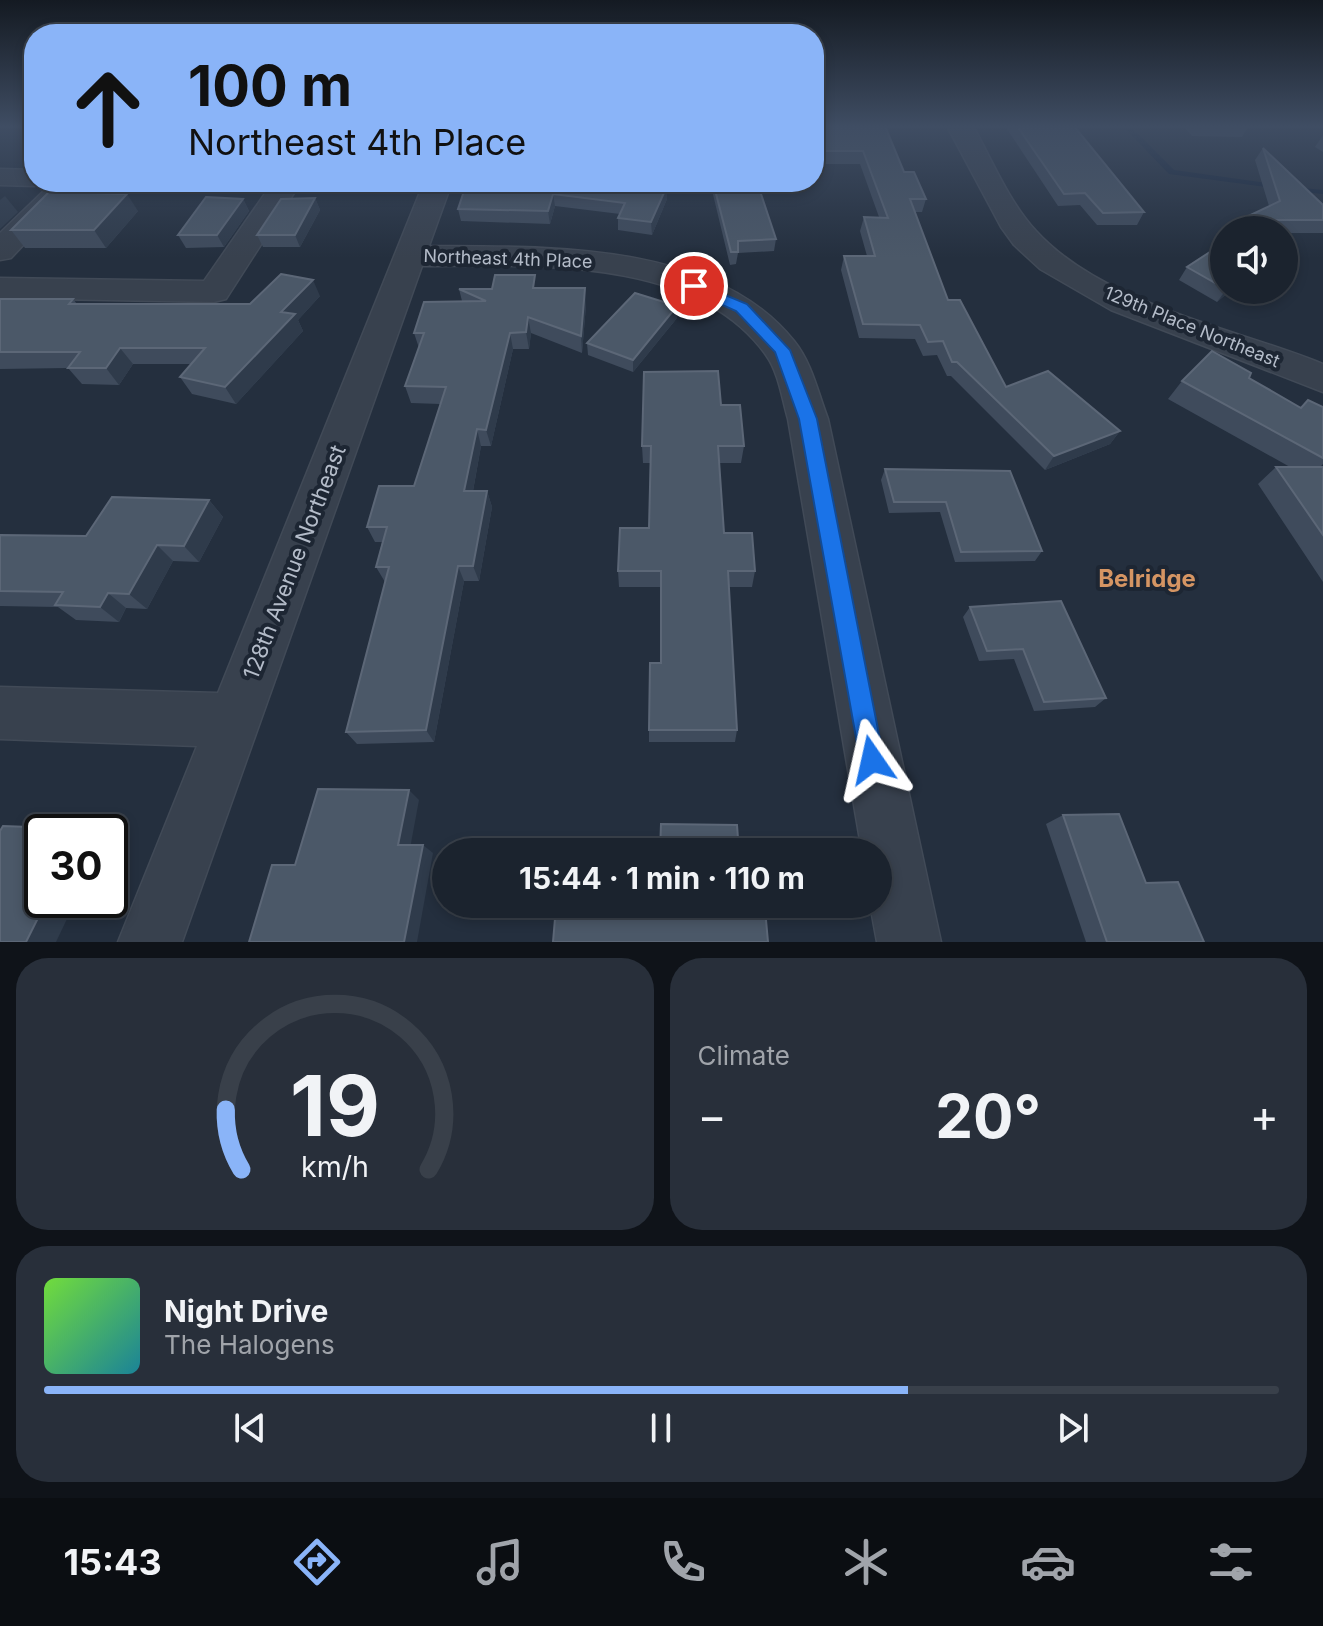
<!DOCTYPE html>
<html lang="en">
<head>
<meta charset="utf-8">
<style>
  :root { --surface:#1b232e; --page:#282f3a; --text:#f1f3f6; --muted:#a0a4aa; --line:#39404a; --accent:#8ab4f8 }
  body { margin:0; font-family:Inter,sans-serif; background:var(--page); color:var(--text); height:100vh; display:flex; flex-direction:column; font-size:30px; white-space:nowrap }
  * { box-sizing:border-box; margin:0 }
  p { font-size:26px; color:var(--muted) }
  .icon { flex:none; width:44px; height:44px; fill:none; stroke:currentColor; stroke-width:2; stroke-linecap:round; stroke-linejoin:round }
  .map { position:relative; height:942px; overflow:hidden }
  .panel { display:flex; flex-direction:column; gap:16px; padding:16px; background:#0f1319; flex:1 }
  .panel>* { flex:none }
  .guide { position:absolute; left:24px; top:24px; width:800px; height:168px; border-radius:32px; box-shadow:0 4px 12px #0003,0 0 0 2px var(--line); background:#8ab4f8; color:#111; overflow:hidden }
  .buttons { position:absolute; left:1210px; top:216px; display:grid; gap:16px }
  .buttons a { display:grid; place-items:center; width:88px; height:88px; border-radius:50%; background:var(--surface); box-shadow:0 4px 12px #0003,0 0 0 2px var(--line); font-size:40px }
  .speed { position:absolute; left:24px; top:814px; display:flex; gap:16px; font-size:40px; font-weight:700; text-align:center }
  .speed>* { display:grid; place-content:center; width:104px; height:104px; border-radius:50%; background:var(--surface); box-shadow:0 4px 12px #0003,0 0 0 2px var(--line); line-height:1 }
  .speed .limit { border:4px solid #111; border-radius:12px; background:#fff; color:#111 }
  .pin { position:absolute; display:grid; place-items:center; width:68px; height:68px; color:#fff; margin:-34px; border:4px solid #fff; border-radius:50%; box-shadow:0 2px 8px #0007 }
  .me { position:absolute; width:88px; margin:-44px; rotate:349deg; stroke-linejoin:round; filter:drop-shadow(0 0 6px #0008) }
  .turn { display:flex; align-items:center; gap:28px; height:168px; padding:0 32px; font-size:36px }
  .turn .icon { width:104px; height:104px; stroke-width:2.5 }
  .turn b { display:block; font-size:56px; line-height:68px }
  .big { font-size:60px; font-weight:700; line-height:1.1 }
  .panel .widget { flex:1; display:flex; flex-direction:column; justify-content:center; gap:12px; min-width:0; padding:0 28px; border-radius:32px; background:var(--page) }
  .panel .dial { align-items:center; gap:0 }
  .dial svg { height:208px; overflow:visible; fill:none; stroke:var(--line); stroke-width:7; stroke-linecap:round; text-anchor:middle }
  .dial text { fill:var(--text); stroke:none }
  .song { display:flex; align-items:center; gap:24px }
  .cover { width:96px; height:96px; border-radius:12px; background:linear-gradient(135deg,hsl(100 70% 55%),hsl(190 70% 35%)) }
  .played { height:8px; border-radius:4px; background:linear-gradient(90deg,var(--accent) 70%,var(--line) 70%) }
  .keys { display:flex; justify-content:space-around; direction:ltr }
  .heat { display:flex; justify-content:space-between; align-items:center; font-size:44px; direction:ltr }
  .panel .tiles { flex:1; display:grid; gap:16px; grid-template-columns:1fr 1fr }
  .widget:last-child { grid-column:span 2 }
  .trip { position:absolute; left:432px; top:838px; width:460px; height:80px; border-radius:40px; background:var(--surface); box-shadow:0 4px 12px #0003,0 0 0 2px var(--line); font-weight:700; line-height:80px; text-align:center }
  .dock { display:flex; height:128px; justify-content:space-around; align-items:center; background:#0b0e12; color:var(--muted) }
  .dock .icon { width:56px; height:56px }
  .dock .active { color:var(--accent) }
  .dock b { font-size:36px; color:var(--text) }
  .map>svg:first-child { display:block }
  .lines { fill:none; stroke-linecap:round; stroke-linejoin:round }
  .stream { fill:#17263c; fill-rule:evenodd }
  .minor-casing { stroke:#414a57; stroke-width:3 }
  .minor { fill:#38414e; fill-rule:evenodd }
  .wall { fill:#3f4b5c }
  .shaded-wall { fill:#2f3b4b }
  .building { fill:#4b5868; stroke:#5c6777; stroke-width:2 }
  .route { fill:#1a73e8; stroke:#114b97; stroke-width:2 }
  .labels { text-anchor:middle; stroke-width:8; stroke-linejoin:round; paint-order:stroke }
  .far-street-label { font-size:18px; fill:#b4bcc9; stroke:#1d2633 }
  .street-label { font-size:22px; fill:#b4bcc9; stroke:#1d2633 }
  .neighbourhood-label { font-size:24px; font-weight:bold; fill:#d59563; stroke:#1d2633 }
</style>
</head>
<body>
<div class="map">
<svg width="1323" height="942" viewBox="0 0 1323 942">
  <rect width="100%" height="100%" fill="#242f3e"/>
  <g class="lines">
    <g class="stream">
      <path d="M1123,126H1130L1174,170L1273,184L1277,186L1273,188L1169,174Z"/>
      <path d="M1292,187L1323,190V194L1295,191L1291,189Z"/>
    </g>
    <g class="minor-casing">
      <g id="minor">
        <path d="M947,126H973C992,160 1009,202 1036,231C1104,305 1232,327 1323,364V392L1111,310L1040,269L1014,245L1001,227Z"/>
        <path d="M0,169L34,170V182H45L34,186L0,185Z"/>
        <path d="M53,182H83L11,258L0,260V233Z"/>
        <path d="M273,182H393L389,188L379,190H296L226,299L214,302L0,298V278L204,281Z"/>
        <path d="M424,182H452L429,246C545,247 715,241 794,341C812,363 818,393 828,419L941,942H877L870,904H878V852H862L788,419C782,399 779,373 766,355C695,255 531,266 422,266L182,942H118L197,746L0,739V687L218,693Z"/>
      </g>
    </g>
    <use href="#minor" class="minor"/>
  </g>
  <g class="wall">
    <path d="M814,126H885L904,172L926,199L922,212H915L948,300L1006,387L1120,431L1110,444L1045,470L951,376H947L937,355L923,356L915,339L859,338L841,270L844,256H867L860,231L864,217H879L860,164H822L814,137Z"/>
    <path d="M1005,126H1074L1144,212L1137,225H1097L1080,205L1058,206Z"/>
    <path d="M1183,126H1248L1242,137L1192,136Z"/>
    <path d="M1323,135V152L1315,147Z"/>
    <path d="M1263,148L1323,205V233H1284V230H1233L1240,220L1269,206L1255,160Z"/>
    <path d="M467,182L637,183L667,199L652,235L618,230V218L620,214L555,206L550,224L461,221L458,209Z"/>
    <path d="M710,182H742V188L776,239L774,251L738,253L736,264L730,265Z"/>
    <path d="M315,198L320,210L300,247H263L257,235Z"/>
    <path d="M243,199L249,211L224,247L186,248L178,235Z"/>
    <path d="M138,211L106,248H25L11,230Z"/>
    <path d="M1224,248V290H1231L1217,302L1179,280L1187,267Z"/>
    <path d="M537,288L586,305L582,353L531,333L529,349H513L491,446H481L473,491H487L492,507L479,581H464L434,742L357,744L346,732L385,582L376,567L382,542H375L367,527L414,486L440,404L411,403L405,386L419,348L414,333L462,301L459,289Z"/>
    <path d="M320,296L298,320L303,331L236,404L192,394L180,377L191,364H133L119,385L82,384L68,368L0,369V299H73L77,304H250Z"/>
    <path d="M677,306V318L633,372L588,355L587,343Z"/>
    <path d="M1182,381L1300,408L1308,400L1323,407V464L1320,467H1323V582L1258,484L1276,467H1290L1168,399Z"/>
    <path d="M721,405L744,446L741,463H719L724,533L755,571L752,587H729L737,730L735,742H649V730L661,663V587H619L618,571L649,528L650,463H643L642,446Z"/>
    <path d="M885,469L1042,551L1035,561L955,562L940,512L889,513L881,480Z"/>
    <path d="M209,500L223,517L199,562L173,561L147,609L126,608L119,622L76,620L58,607L0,606V535L86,536Z"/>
    <path d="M970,607L1106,698L1095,707L1034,711L1014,659L979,661L963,617Z"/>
    <path d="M1063,815L1146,883L1204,942H1086L1046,824Z"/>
  </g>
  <g class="shaded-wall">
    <path d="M667,186V199L652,235L651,222Z"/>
    <path d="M127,194L138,211L106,248L94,230Z"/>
    <path d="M553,194L555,206L550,224L548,211Z"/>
    <path d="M5,196L18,212L0,229V200Z"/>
    <path d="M315,198L320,210L300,247L295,235Z"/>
    <path d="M243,199L249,211L224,247L217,235Z"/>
    <path d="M313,280L320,296L298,320L303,331L236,404L225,387L281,312Z"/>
    <path d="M585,288L586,305L582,353L581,336Z"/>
    <path d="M1226,290H1231L1217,302Z"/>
    <path d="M677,306V318L633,372V360Z"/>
    <path d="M528,317L531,333L529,349L526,332Z"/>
    <path d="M510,333L513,349L491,446L486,430Z"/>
    <path d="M120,348L133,364L119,385L106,368Z"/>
    <path d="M477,429L481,446L470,507L464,491Z"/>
    <path d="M1120,431L1110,444L1045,470L1054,456Z"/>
    <path d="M487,491L492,507L479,581L473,566Z"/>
    <path d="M209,500L223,517L199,562L184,546Z"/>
    <path d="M157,545L173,561L147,609L129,594Z"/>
    <path d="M458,566L464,581L434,742L426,730Z"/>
    <path d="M108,593L126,608L119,622L100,607Z"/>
    <path d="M409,790L419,800L409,854L398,845Z"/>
    <path d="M423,845L433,853L417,942H404Z"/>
    <path d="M47,900H76L56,942H26Z"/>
  </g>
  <g class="building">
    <path d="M817,126H885L904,172H914L926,199H910L948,300H960L1006,387L1048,371L1120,431L1054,456L957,362H952L943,341L928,342L920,325L863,324L844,256H875L864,217L888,218L863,151H824Z"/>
    <path d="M1017,126H1074L1144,212L1103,213L1085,193L1064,194Z"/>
    <path d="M1263,148L1323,205V220H1240L1280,201Z"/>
    <path d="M467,182H637L667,186L651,222L618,218L625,203L553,194L548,211L458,209Z"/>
    <path d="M713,182H742V188H759L776,239L738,241V252H731Z"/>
    <path d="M49,192L127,194L94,230H11Z"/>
    <path d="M206,197L243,199L217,235H178Z"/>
    <path d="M315,198L295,235H257L281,199Z"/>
    <path d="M1219,246L1224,248V288L1187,267Z"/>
    <path d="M281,274L313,280L281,312L295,314L225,387L180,377L205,348H120L106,368H68L80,352H0V299H73L69,304H250Z"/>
    <path d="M495,275H535L533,288H585L581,336L528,317L526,332L510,333L486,430L477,429L464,491H487L473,566H458L426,730L346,732L389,567H376L387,527H367L379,486H414L446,387L405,386L424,333H414L424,302L486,301L459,289H492Z"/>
    <path d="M635,293L677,306L633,360L587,343Z"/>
    <path d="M1212,351L1251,373L1249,378L1301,408L1308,400L1323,407V458L1182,381Z"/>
    <path d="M718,371L721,405H740L744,446H718L724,533H752L755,571H728L737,730H649L650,663H661V571H618L620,528H649L651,446H642L644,372Z"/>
    <path d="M1276,467H1323V535Z"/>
    <path d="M885,469L1010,471L1042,551L961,552L946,502H894Z"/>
    <path d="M112,497L209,500L184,546L157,545L129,594L108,593L100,607L55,605L63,592L0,591V535L86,536Z"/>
    <path d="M1061,601L1106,698L1044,702L1023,649L987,651L970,607Z"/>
    <path d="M318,789L409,790L398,845H423L404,942H249L272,865H295Z"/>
    <path d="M1119,814L1146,883L1178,882L1204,942H1107L1063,815Z"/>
    <path d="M661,824L737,825L739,852H660Z"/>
    <path d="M3,826L82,829L81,832H42V900H47L26,942H0V831Z"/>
    <path d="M660,904H742V909H765L768,942H553L556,907L660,908Z"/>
  </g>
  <linearGradient id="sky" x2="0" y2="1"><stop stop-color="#141a22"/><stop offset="0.49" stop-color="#3f4d63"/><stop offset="1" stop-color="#3f4d63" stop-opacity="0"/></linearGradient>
  <rect width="1323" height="258" fill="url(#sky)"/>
  <path class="route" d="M694,282L747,304L790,350L817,419L884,760L881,769L872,772L864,769L860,760L799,419L775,352L736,311L689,290V283Z"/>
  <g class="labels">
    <g class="far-street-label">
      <text transform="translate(508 259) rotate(2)" y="6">Northeast 4th Place</text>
      <text transform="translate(1192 327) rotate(22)" y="6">129th Place Northeast</text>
    </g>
    <g class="street-label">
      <text transform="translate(294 562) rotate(-69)" y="8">128th Avenue Northeast</text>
    </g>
    <g class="neighbourhood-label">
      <text x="1147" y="587">Belridge</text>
    </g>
  </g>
</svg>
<div class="buttons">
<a><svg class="icon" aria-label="sound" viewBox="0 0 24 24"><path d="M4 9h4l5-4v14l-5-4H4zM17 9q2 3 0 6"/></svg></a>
</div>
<div class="speed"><div class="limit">30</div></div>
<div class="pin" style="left:694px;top:286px;background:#d93025"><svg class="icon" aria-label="arrive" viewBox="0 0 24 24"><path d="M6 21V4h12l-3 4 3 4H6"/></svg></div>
<svg class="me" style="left:872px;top:760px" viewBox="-20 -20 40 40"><path d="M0-17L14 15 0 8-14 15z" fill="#1a73e8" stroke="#fff" stroke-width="4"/></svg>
<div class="trip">15:44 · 1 min · 110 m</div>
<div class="guide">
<div class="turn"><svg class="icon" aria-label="ahead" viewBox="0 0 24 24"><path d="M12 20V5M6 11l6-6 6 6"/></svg><div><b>100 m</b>Northeast 4th Place</div></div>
</div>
</div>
<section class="panel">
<div class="tiles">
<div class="widget dial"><svg viewBox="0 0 100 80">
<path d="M14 69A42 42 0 1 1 86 69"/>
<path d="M14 69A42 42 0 0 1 8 46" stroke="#8ab4f8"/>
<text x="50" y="56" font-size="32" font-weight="700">19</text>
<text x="50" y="72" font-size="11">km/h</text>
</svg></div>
<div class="widget"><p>Climate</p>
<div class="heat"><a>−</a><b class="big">20°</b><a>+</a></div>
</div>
<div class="widget">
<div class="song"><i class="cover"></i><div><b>Night Drive</b><p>The Halogens</p></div></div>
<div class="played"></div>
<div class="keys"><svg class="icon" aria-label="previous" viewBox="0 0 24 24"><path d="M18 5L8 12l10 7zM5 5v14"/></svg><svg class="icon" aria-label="pause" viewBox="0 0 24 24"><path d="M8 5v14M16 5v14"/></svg><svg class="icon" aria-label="next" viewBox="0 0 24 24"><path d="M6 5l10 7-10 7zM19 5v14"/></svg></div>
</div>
</div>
</section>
<nav class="dock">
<b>15:43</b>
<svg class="icon active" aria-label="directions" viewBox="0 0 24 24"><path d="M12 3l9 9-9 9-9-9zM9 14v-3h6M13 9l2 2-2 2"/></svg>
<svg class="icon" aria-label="music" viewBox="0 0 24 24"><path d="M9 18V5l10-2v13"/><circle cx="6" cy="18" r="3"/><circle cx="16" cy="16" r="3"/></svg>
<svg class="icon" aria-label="phone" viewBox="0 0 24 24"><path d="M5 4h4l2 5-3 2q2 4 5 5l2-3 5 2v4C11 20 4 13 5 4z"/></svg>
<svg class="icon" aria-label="climate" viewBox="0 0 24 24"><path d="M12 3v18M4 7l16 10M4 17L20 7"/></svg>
<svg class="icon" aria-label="car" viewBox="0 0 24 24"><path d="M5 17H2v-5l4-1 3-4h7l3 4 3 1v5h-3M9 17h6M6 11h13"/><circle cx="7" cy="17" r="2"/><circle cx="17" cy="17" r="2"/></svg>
<svg class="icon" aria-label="filters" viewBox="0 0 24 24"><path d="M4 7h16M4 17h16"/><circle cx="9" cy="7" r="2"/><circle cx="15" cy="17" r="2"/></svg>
</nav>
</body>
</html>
